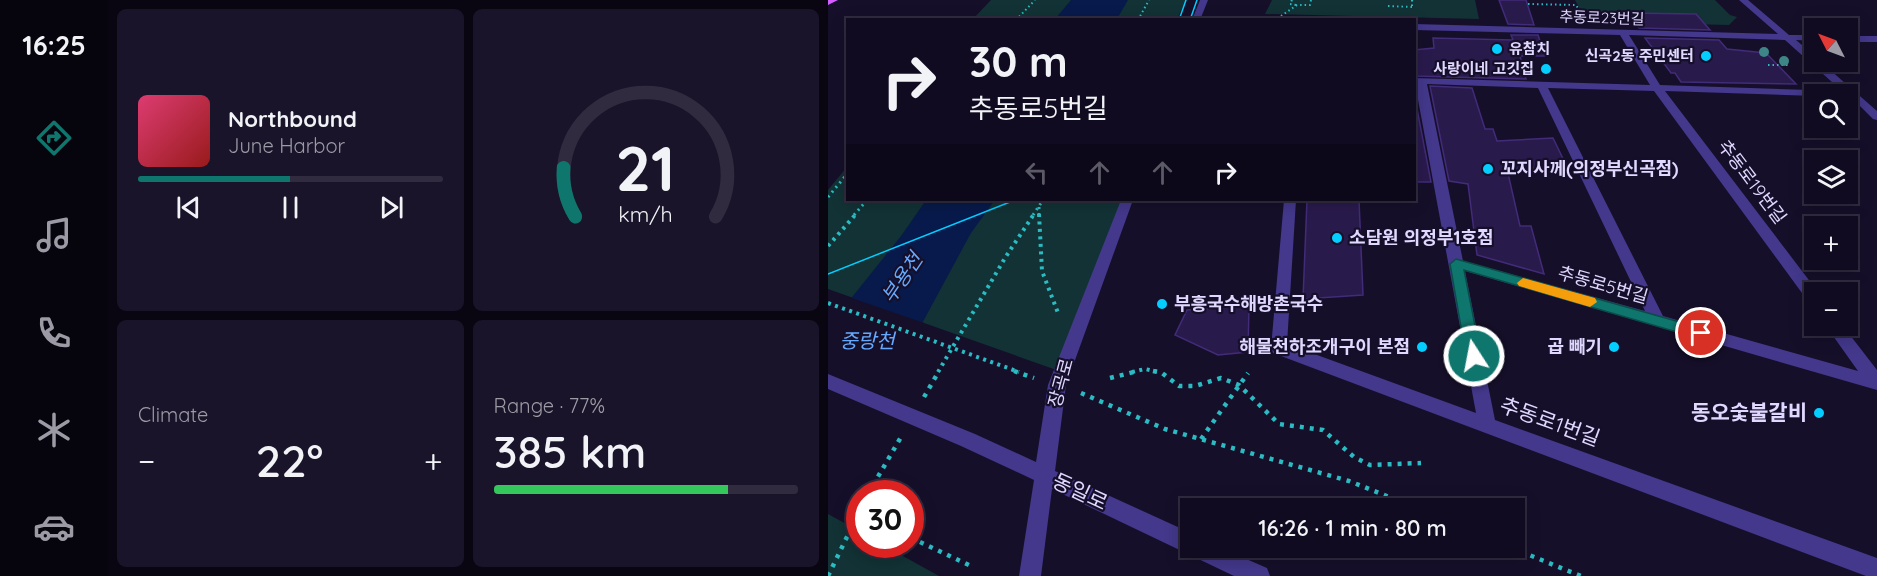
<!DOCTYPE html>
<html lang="en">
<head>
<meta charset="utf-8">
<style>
  :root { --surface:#100b20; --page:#191429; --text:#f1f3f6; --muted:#9c9ba5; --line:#302b3e; --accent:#0f766e }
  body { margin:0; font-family:Quicksand,"Noto Sans KR",sans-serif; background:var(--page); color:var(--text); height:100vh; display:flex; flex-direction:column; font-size:22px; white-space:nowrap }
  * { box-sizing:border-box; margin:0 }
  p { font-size:20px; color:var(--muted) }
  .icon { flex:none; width:33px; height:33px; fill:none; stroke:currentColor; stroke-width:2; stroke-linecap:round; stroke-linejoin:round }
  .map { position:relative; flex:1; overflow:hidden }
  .panel { display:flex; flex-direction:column; gap:9px; padding:9px; background:#090612; width:720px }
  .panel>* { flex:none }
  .guide { position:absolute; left:18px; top:18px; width:570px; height:183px; border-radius:0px; box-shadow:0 3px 15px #0003,0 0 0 2px var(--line); background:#100b20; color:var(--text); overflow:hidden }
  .needle { width:39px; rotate:312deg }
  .tools { position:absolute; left:976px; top:18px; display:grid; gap:12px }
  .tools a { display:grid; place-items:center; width:54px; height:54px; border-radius:0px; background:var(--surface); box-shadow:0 3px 15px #0003,0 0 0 2px var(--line); font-size:30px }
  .speed { position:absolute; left:18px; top:480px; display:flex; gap:12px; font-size:30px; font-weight:700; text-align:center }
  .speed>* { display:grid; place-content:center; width:78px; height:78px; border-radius:50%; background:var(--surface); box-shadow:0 3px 15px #0003,0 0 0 2px var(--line); line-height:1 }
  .speed .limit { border:9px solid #d22; background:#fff; color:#111 }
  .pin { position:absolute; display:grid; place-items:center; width:51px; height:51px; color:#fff; margin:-26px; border:3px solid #fff; border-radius:50%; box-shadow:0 2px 6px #0007 }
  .me { position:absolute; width:66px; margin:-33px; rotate:349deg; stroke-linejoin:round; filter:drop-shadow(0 0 4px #0008) }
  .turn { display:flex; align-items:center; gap:21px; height:126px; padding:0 24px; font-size:27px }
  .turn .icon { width:78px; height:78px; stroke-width:2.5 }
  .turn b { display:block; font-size:42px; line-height:51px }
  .lanes { display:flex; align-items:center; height:57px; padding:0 24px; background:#0003; justify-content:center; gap:30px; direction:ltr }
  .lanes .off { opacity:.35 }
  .big { font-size:45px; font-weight:600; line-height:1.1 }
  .panel .widget { flex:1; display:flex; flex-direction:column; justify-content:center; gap:9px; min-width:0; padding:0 21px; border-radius:9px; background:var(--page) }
  .panel .dial { align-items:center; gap:0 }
  .dial svg { height:156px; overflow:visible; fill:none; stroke:var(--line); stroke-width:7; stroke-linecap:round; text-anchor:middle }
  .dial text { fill:var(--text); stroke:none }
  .song { display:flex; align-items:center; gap:18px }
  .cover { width:72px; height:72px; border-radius:9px; background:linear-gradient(135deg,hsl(340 70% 55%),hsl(0 70% 35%)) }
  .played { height:6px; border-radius:3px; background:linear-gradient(90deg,var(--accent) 50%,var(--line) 50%) }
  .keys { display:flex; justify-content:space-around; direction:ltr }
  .heat { display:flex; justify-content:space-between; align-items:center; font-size:33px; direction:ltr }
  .charge { height:9px; border-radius:4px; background:linear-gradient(90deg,#34c759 77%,var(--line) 0) }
  .panel .tiles { flex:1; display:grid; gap:9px; grid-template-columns:repeat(2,1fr) }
  .trip { position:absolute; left:352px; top:498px; width:345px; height:60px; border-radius:0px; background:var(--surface); box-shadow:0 3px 15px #0003,0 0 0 2px var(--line); font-weight:600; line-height:60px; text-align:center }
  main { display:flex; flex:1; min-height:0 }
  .tab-bar { display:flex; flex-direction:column; width:108px; justify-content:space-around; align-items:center; background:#06040d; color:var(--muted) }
  .tab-bar .icon { width:42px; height:42px }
  .tab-bar .on { color:var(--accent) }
  .tab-bar b { font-size:27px; color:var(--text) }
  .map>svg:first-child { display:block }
  .green { fill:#123235 }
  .water { fill:#081a4b }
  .pier { fill:#160f2a }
  .building { fill:#291a4c; stroke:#422b79; stroke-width:1.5 }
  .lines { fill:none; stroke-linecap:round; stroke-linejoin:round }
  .path-far3 { stroke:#2abcc2; stroke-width:2; stroke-dasharray:1.5 3; stroke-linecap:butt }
  .path-far2 { stroke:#2abcc2; stroke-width:3; stroke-dasharray:2 4; stroke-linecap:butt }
  .path-far1 { stroke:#2abcc2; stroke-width:4; stroke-dasharray:3 4.5; stroke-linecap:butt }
  .path { stroke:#2abcc2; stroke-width:4.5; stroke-dasharray:4 6; stroke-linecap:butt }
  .minor { fill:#43388b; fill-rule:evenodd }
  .major { fill:#d35fff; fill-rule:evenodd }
  .tram { stroke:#04ceff; stroke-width:1.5 }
  .tree { fill:#3d8586 }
  .route { fill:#0f766e; stroke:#0a4d48; stroke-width:1.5 }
  .slow { fill:#f59e0b }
  .poi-dot { fill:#04ceff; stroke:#160f2a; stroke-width:2 }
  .labels { text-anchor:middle; stroke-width:4.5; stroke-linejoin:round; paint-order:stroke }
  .far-street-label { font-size:15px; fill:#e1d8ff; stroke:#160f2a }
  .far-poi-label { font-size:15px; font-weight:bold; fill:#e1d8ff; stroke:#160f2a; text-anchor:end }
  .poi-label { font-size:18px; font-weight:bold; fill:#e1d8ff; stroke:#160f2a; text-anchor:start }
  .street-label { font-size:18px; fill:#e1d8ff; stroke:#160f2a }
  .water-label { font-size:20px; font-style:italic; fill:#6af; stroke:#160f2a }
  .near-poi-label { font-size:21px; font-weight:bold; fill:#e1d8ff; stroke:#160f2a; text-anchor:end }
  .near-street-label { font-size:21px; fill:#e1d8ff; stroke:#160f2a }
</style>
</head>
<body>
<main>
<nav class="tab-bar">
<b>16:25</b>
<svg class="icon on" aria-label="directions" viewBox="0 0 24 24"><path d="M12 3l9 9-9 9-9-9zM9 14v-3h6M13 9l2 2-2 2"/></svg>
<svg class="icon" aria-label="music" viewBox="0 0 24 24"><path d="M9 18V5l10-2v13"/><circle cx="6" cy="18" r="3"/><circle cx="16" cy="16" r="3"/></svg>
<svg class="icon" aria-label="phone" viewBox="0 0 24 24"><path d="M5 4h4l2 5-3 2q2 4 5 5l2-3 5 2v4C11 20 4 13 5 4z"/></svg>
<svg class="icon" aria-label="climate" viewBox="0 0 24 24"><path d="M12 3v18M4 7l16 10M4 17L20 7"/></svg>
<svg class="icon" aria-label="car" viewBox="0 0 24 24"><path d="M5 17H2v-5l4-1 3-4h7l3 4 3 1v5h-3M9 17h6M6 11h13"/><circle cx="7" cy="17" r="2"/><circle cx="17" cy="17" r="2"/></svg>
</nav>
<section class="panel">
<div class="tiles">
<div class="widget">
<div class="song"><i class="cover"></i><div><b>Northbound</b><p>June Harbor</p></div></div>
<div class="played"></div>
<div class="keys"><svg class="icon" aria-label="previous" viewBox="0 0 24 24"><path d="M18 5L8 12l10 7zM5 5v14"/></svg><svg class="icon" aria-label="pause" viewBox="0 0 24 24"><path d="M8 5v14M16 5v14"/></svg><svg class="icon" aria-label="next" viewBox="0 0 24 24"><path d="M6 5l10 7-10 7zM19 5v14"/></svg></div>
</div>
<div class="widget dial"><svg viewBox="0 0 100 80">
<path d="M14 69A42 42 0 1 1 86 69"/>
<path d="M14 69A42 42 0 0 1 8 44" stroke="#0f766e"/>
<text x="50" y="56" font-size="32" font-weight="700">21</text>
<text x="50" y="72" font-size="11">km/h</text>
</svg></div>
<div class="widget"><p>Climate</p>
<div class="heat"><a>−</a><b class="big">22°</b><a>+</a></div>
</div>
<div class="widget"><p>Range · 77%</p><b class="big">385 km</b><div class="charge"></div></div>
</div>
</section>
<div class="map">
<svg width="1049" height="576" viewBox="0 0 1049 576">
  <rect width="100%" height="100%" fill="#160f2a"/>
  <g class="green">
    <path d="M163,0H358L349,19L144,20Z"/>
    <path d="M444,0H647L651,19L437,14Z"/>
    <path d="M747,0H887L902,15L909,17L901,25L816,23L809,13L753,11Z"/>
    <path d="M19,167L20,200H301L237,373L0,289V190Z"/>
    <path d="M0,514L31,531L32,544L55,545L111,576H0Z"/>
  </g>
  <g class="water">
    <path d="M243,0H300L289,19H227Z"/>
    <path d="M98,200H167L143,233L0,497V327L73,236Z"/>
  </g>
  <path class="pier" d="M21,297L96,323L0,500V323Z"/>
  <g class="building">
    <path d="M671,0H698L706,25L680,24Z"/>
    <path d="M801,13L868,14L882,30L811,28Z"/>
    <path d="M683,35H710L717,56H692L698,79L586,76V50L606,48L605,38L685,40Z"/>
    <path d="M817,38L891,40L899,49L938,53L968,84L853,82L847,73H843Z"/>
    <path d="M602,86L644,88L657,129H665L669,141L725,138L739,167L679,169L692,226H703L716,274L649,255L640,184L621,181Z"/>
    <path d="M586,93L603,182H586Z"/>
    <path d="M479,200H531L535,295L475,299Z"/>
    <path d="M421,306L420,352L390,355L347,335L359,310Z"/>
  </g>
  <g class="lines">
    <g class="path-far3">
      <path d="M464,0L462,4L468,5"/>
      <path d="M584,0V9"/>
      <path d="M700,4L748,5L753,13"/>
      <path d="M560,6L584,7"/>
      <path d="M453,16L469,5H482L483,0"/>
      <path d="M188,20L207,0"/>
      <path d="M310,20L321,0"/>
      <path d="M940,65H961"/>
    </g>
    <g class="path-far2">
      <path d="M0,197L20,173"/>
      <path d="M211,207V215"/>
      <path d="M26,215L39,200"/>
      <path d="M205,215L215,200"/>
    </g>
    <g class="path-far1">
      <path d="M211,214L214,271L230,313"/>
      <path d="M0,246L28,214"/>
      <path d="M0,303L191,372"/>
      <path d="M110,372L177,258L206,214"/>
      <path d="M304,372L317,369L331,372"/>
    </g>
    <g class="path">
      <path d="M186,371L206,378"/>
      <path d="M325,371L334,373L351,386H367L393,378L411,385L451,424L495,430L526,457L542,465L593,463"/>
      <path d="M282,378L310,371"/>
      <path d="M253,393L337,429L521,481L589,508"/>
      <path d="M96,397L111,371"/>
      <path d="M373,439L420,373"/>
      <path d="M40,494L73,437"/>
      <path d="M92,542L145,567"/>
      <path d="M684,548L753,576"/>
      <path d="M0,576L32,510"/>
    </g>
    <g class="minor">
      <path d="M372,0H380L372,20H364Z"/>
      <path d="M911,0H920L961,35H987V41L968,40L987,56V62H993L1049,111V120L1045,119L1020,94L987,96L837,91L990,292H987V306L982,304L826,91L720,88L835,316L1030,371L998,326H1015L1049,370V390L637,271L667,420L1049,558V576H1038L445,353L443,348L456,200H468L459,344L648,413L586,78L822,85L792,35L586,30V24L950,34ZM801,35L957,40L1014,91L832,85ZM599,84L710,88L817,311L635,261Z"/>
      <rect x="1020" y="36" width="29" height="6"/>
      <path d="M293,200H305L238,385L227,471L363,533V548H393L439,568L442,576H406L224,489L213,576H191L206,480L133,446L0,389V374L147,434L208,462L220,385Z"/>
    </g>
    <path class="major" d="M0,0H10L0,5Z"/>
    <g class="tram">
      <path d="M351,20L358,0"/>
      <path d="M362,20L369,0"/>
      <path d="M0,274L187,200"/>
    </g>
  </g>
  <g class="tree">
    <circle cx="936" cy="52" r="5"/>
    <circle cx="956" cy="61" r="5"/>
  </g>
  <path class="route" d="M628,259L873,328L878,329L881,333L878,337L873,339L636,270L653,356L651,360H640L638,356L622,264Z"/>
  <path class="slow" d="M695,278L767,298L769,302L762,307L691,286L689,283Z"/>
  <g class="poi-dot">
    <circle cx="669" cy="49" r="6"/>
    <circle cx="878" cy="56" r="6"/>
    <circle cx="718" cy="69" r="6"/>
    <circle cx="660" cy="169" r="6"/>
    <circle cx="509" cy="238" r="6"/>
    <circle cx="334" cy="304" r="6"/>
    <circle cx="594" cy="347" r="6"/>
    <circle cx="786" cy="347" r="6"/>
    <circle cx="991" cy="413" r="6"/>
  </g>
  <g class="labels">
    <g class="far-street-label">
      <text transform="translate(774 18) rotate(2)" y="5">추동로23번길</text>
    </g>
    <g class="far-poi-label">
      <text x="681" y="54" text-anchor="start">유참치</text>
      <text x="866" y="61">신곡2동 주민센터</text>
      <text x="706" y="74">사랑이네 고깃집</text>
    </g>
    <g class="poi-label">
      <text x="672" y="175">꼬지사께(의정부신곡점)</text>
      <text x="521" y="244">소담원 의정부1호점</text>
      <text x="346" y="310">부흥국수해방촌국수</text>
      <text x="582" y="353" text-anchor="end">해물천하조개구이 본점</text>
      <text x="774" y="353" text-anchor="end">곱 빼기</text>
    </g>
    <g class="street-label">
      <text transform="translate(924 182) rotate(53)" y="6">추동로19번길</text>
      <text transform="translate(775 285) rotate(16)" y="6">추동로5번길</text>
      <text transform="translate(233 383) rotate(-75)" y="6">장곡로</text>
    </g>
    <g class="water-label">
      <text transform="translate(74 278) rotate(-56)" y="7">부용천</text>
      <text x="39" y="348">중랑천</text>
    </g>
    <g class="near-poi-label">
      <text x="979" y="420">동오숯불갈비</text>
    </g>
    <g class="near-street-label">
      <text transform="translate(722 422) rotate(20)" y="7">추동로1번길</text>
      <text transform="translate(252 492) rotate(25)" y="7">동일로</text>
    </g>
  </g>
</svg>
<div class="tools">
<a><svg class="needle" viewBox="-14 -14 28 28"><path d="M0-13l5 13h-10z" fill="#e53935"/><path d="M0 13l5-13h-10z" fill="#9c9ba5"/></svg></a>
<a><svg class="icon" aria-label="search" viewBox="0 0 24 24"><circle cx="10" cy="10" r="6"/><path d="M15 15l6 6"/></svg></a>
<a><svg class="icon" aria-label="layers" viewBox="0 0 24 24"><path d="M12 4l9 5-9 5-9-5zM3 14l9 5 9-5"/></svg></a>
<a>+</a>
<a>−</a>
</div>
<div class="speed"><div class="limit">30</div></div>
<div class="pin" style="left:873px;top:333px;background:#d93025"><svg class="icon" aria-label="arrive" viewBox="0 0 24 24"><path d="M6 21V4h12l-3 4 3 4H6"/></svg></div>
<svg class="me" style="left:646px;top:356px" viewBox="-20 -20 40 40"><circle r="17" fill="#0f766e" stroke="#fff" stroke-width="3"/><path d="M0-11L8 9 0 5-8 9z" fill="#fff"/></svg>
<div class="trip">16:26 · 1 min · 80 m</div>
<div class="guide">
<div class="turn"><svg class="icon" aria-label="right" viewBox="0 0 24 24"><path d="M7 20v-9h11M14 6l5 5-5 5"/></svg><div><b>30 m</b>추동로5번길</div></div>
<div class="lanes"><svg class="icon off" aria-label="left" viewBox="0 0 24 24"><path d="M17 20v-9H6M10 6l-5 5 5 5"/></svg><svg class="icon off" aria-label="ahead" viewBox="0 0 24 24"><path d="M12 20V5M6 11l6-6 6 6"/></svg><svg class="icon off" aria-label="ahead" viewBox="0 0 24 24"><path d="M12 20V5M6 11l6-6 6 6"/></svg><svg class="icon" aria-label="right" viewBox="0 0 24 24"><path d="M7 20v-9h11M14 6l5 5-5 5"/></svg></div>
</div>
</div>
</main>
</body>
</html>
